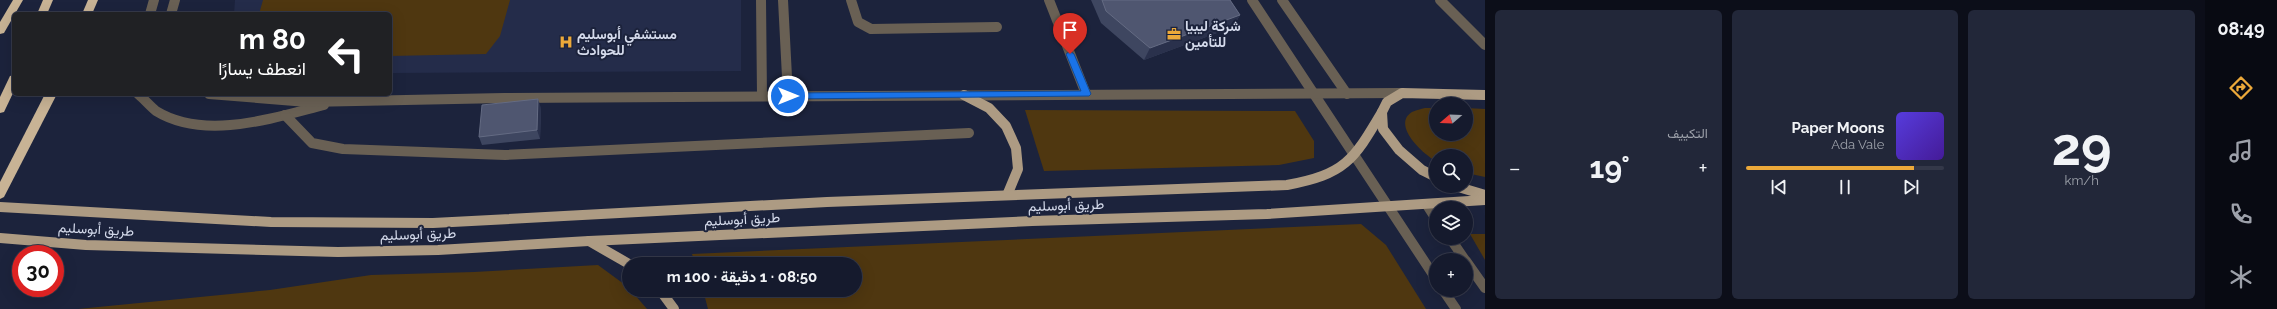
<!DOCTYPE html>
<html lang="ar">
<head>
<meta charset="utf-8">
<style>
  :root { --surface:#151a2d; --page:#222739; --text:#f1f3f6; --muted:#9da1aa; --line:#343849; --accent:#eca93a }
  body { margin:0; font-family:Raleway,Vazirmatn,sans-serif; background:var(--page); color:var(--text); direction:rtl; height:100vh; display:flex; flex-direction:column; font-size:15px; white-space:nowrap }
  * { box-sizing:border-box; margin:0 }
  p { font-size:13px; color:var(--muted) }
  .icon { flex:none; width:22px; height:22px; fill:none; stroke:currentColor; stroke-width:2; stroke-linecap:round; stroke-linejoin:round }
  .map { position:relative; flex:1; overflow:hidden; direction:ltr }
  .side { display:flex; flex-direction:column; gap:10px; padding:10px; background:#0c0e19; width:720px }
  .side>* { flex:none }
  .hud { position:absolute; left:12px; top:12px; width:380px; height:84px; border-radius:6px; box-shadow:0 4px 16px #0002,0 0 0 1px var(--line); direction:rtl; background:#202124; color:#fff; overflow:hidden }
  .needle { width:26px; rotate:251deg }
  .controls { position:absolute; left:1429px; top:97px; display:grid; gap:8px }
  .controls a { display:grid; place-items:center; width:44px; height:44px; border-radius:50%; background:var(--surface); box-shadow:0 4px 16px #0002,0 0 0 1px var(--line); font-size:20px }
  .speed { position:absolute; left:12px; top:245px; display:flex; gap:8px; font-size:20px; font-weight:700; text-align:center }
  .speed>* { display:grid; place-content:center; width:52px; height:52px; border-radius:50%; background:var(--surface); box-shadow:0 4px 16px #0002,0 0 0 1px var(--line); line-height:1 }
  .speed .limit { border:6px solid #d22; background:#fff; color:#111 }
  .pin { position:absolute; display:grid; place-items:center; width:34px; height:34px; color:#fff; margin:-41px -17px; border-radius:50% 50% 50% 0; rotate:-45deg; box-shadow:0 0 4px #0007 }
  .pin .icon { rotate:45deg }
  .me { position:absolute; width:44px; margin:-22px; rotate:90deg; stroke-linejoin:round; filter:drop-shadow(0 0 3px #0008) }
  .turn { display:flex; align-items:center; gap:14px; height:84px; padding:0 20px; font-size:18px }
  .turn .icon { width:52px; height:52px; stroke-width:2.5 }
  .turn b { display:block; font-size:28px; line-height:34px }
  .big { font-size:30px; font-weight:700; line-height:1.1 }
  .side .widget { flex:1; display:flex; flex-direction:column; justify-content:center; gap:6px; min-width:0; padding:0 14px; border-radius:6px; background:var(--page) }
  .side .dial { align-items:center; gap:0 }
  .dial b { font-size:52px; line-height:1 }
  .song { display:flex; align-items:center; gap:12px }
  .cover { width:48px; height:48px; border-radius:6px; background:linear-gradient(135deg,hsl(250 70% 55%),hsl(260 70% 35%)) }
  .played { height:4px; border-radius:2px; background:linear-gradient(90deg,var(--accent) 85%,var(--line) 85%) }
  .keys { display:flex; justify-content:space-around; direction:ltr }
  .heat { display:flex; justify-content:space-between; align-items:center; font-size:22px; direction:ltr }
  .side .tiles { flex:1; display:grid; gap:10px; grid-template-columns:repeat(3,1fr) }
  .trip { position:absolute; left:622px; top:257px; width:240px; height:40px; border-radius:20px; background:var(--surface); box-shadow:0 4px 16px #0002,0 0 0 1px var(--line); font-weight:700; line-height:40px; text-align:center; direction:rtl }
  main { display:flex; flex:1; min-height:0 }
  .dock { display:flex; flex-direction:column; width:72px; justify-content:space-around; align-items:center; background:#080a12; color:var(--muted) }
  .dock .icon { width:28px; height:28px }
  .dock .selected { color:var(--accent) }
  .dock b { font-size:18px; color:var(--text) }
  .map>svg:first-child { display:block }
  .built { fill:#242c4a }
  .green { fill:#4f3710 }
  .lines { fill:none; stroke-linecap:round; stroke-linejoin:round }
  .minor { stroke:#696054; stroke-width:10 }
  .major { stroke:#ad9b83; stroke-width:10 }
  .highway { fill:#c8b395; fill-rule:evenodd }
  .wall { fill:#3e4660 }
  .shaded-wall { fill:#2a314c }
  .building { fill:#4f5670; stroke:#646b83 }
  .route { fill:#1a73e8; stroke:#114b97 }
  .labels { text-anchor:middle; stroke-width:4; stroke-linejoin:round; paint-order:stroke }
  .poi-label { font-size:14px; font-weight:bold; fill:#d5dbec; stroke:#1c233c; text-anchor:start }
  .street-label { font-size:14px; fill:#d5dbec; stroke:#1c233c }
</style>
</head>
<body>
<main>
<nav class="dock">
<b>08:49</b>
<svg class="icon selected" aria-label="directions" viewBox="0 0 24 24"><path d="M12 3l9 9-9 9-9-9zM9 14v-3h6M13 9l2 2-2 2"/></svg>
<svg class="icon" aria-label="music" viewBox="0 0 24 24"><path d="M9 18V5l10-2v13"/><circle cx="6" cy="18" r="3"/><circle cx="16" cy="16" r="3"/></svg>
<svg class="icon" aria-label="phone" viewBox="0 0 24 24"><path d="M5 4h4l2 5-3 2q2 4 5 5l2-3 5 2v4C11 20 4 13 5 4z"/></svg>
<svg class="icon" aria-label="climate" viewBox="0 0 24 24"><path d="M12 3v18M4 7l16 10M4 17L20 7"/></svg>
</nav>
<section class="side">
<div class="tiles">
<div class="widget dial"><b>29</b><p>km/h</p></div>
<div class="widget">
<div class="song"><i class="cover"></i><div><b>Paper Moons</b><p>Ada Vale</p></div></div>
<div class="played"></div>
<div class="keys"><svg class="icon" aria-label="previous" viewBox="0 0 24 24"><path d="M18 5L8 12l10 7zM5 5v14"/></svg><svg class="icon" aria-label="pause" viewBox="0 0 24 24"><path d="M8 5v14M16 5v14"/></svg><svg class="icon" aria-label="next" viewBox="0 0 24 24"><path d="M6 5l10 7-10 7zM19 5v14"/></svg></div>
</div>
<div class="widget"><p>التكييف</p>
<div class="heat"><a>−</a><b class="big">19°</b><a>+</a></div>
</div>
</div>
</section>
<div class="map">
<svg width="1485" height="309" viewBox="0 0 1485 309">
  <rect width="100%" height="100%" fill="#1c233c"/>
  <path class="built" d="M235,0H741V71L390,73V14H234Z"/>
  <g class="green">
    <path d="M263,0H510L500,36L486,54L390,56V14H259Z"/>
    <path d="M1425,108H1436V134H1466V108L1485,109V177L1466,173V156H1436V161C1424,155 1391,125 1412,112C1416,110 1421,109 1425,108Z"/>
    <path d="M1025,110L1295,111L1314,141V158L1279,165L1044,171Z"/>
    <path d="M1361,224L1386,245L1426,309H708L703,290H855V264H695L692,254Z"/>
    <path d="M1470,234H1485V260Z"/>
    <path d="M598,265L628,287L647,309H78L270,290L371,275L474,272Z"/>
  </g>
  <g class="lines">
    <g class="minor">
      <path d="M761,0L762,96"/>
      <path d="M783,0L788,96"/>
      <path d="M851,0L858,22L871,29L997,27"/>
      <path d="M1049,0L1086,94"/>
      <path d="M1252,0L1436,279"/>
      <path d="M1282,0L1347,94"/>
      <path d="M1440,0L1485,45"/>
      <path d="M150,14L154,0"/>
      <path d="M171,14L175,0"/>
      <path d="M138,94C144,99 150,106 156,111C205,141 273,118 324,105"/>
      <path d="M209,94L307,102L504,98L1402,93"/>
      <path d="M285,115L312,143L343,149L505,155L969,133"/>
      <path d="M1427,205L1436,219"/>
      <path d="M1450,238L1465,260"/>
      <path d="M1466,261L1485,288"/>
      <path d="M1443,290L1456,309"/>
    </g>
    <g class="major">
      <path d="M964,95L989,108L1006,126L1016,148L1018,169L1008,193"/>
      <path d="M1436,177L1422,170L1399,150L1383,129L1382,112L1387,102L1402,93L1485,95"/>
      <path d="M1455,186L1485,195"/>
      <path d="M0,207L271,222L433,223L827,202L1287,185C1345,174 1353,161 1382,112"/>
      <path d="M0,238L86,245L338,252L438,250L589,241L1032,221L1267,214L1485,200"/>
      <path d="M589,241L629,264"/>
      <path d="M660,290L674,309"/>
    </g>
    <g class="highway">
      <path d="M13,0H23L4,33L0,34V22Z"/>
      <path d="M43,0H53L47,14H37Z"/>
      <path d="M88,0H98L92,14H82Z"/>
      <path d="M14,75V91L4,112L0,113V97L10,76Z"/>
      <path d="M45,94H57L4,197L0,199V182Z"/>
    </g>
  </g>
  <g class="wall">
    <path d="M1091,0H1230L1240,15L1233,27L1144,60L1101,23Z"/>
    <path d="M541,108L540,139L482,145L479,137Z"/>
  </g>
  <g class="shaded-wall">
    <path d="M1240,15L1233,27L1144,60L1150,48Z"/>
    <path d="M538,99L541,108L540,139L537,130Z"/>
  </g>
  <g class="building">
    <path d="M1102,0H1230L1240,15L1150,48L1106,11Z"/>
    <path d="M538,99L537,130L479,137L482,105Z"/>
  </g>
  <path class="route" d="M1070,51L1074,54L1091,94L1089,96L788,99L783,96L788,93L1081,91L1066,54Z"/>
  <defs>
    <g id="office-bare" transform="scale(1.08)"><path d="M-6-3h4V-5.5h4V-3h4V5H-6ZM-1-4.5V-3h2v-1.5ZM-6 0V1H6V0Z" fill="#eca93a" stroke="#1c233c" stroke-width="2.5" paint-order="stroke"/></g>
    <g id="hospital-bare" transform="scale(1.08)"><path d="M-5-5h3v3.5h4V-5h3V5h-3V1.5h-4V5h-3Z" fill="#eca93a" stroke="#1c233c" stroke-width="2.5" paint-order="stroke"/></g>
  </defs>
  <g fill-rule="evenodd">
    <use href="#office-bare" x="1174" y="34"/>
    <use href="#hospital-bare" x="566" y="42"/>
  </g>
  <g class="labels">
    <g class="poi-label">
      <text x="1185" y="31">شركة ليبيا<tspan x="1185" dy="16">للتأمين</tspan></text>
      <text x="577" y="39">مستشفي أبوسليم<tspan x="577" dy="16">للحوادث</tspan></text>
    </g>
    <g class="street-label">
      <text transform="translate(1066 205) rotate(-2)" y="5">طريق أبوسليم</text>
      <text transform="translate(742 219) rotate(-3)" y="5">طريق أبوسليم</text>
      <text transform="translate(96 229) rotate(3)" y="5">طريق أبوسليم</text>
      <text transform="translate(418 234) rotate(-2)" y="5">طريق أبوسليم</text>
    </g>
  </g>
</svg>
<div class="controls">
<a><svg class="needle" viewBox="-14 -14 28 28"><path d="M0-13l5 13h-10z" fill="#e53935"/><path d="M0 13l5-13h-10z" fill="#9da1aa"/></svg></a>
<a><svg class="icon" aria-label="search" viewBox="0 0 24 24"><circle cx="10" cy="10" r="6"/><path d="M15 15l6 6"/></svg></a>
<a><svg class="icon" aria-label="layers" viewBox="0 0 24 24"><path d="M12 4l9 5-9 5-9-5zM3 14l9 5 9-5"/></svg></a>
<a>+</a>
</div>
<div class="speed"><div class="limit">30</div></div>
<div class="pin" style="left:1070px;top:54px;background:#d93025"><svg class="icon" aria-label="arrive" viewBox="0 0 24 24"><path d="M6 21V4h12l-3 4 3 4H6"/></svg></div>
<svg class="me" style="left:788px;top:96px" viewBox="-20 -20 40 40"><circle r="17" fill="#1a73e8" stroke="#fff" stroke-width="3"/><path d="M0-11L8 9 0 5-8 9z" fill="#fff"/></svg>
<div class="trip">08:50 · 1 دقيقة · 100 m</div>
<div class="hud">
<div class="turn"><svg class="icon" aria-label="left" viewBox="0 0 24 24"><path d="M17 20v-9H6M10 6l-5 5 5 5"/></svg><div><b>80 m</b>انعطف يسارًا</div></div>
</div>
</div>
</main>
</body>
</html>
